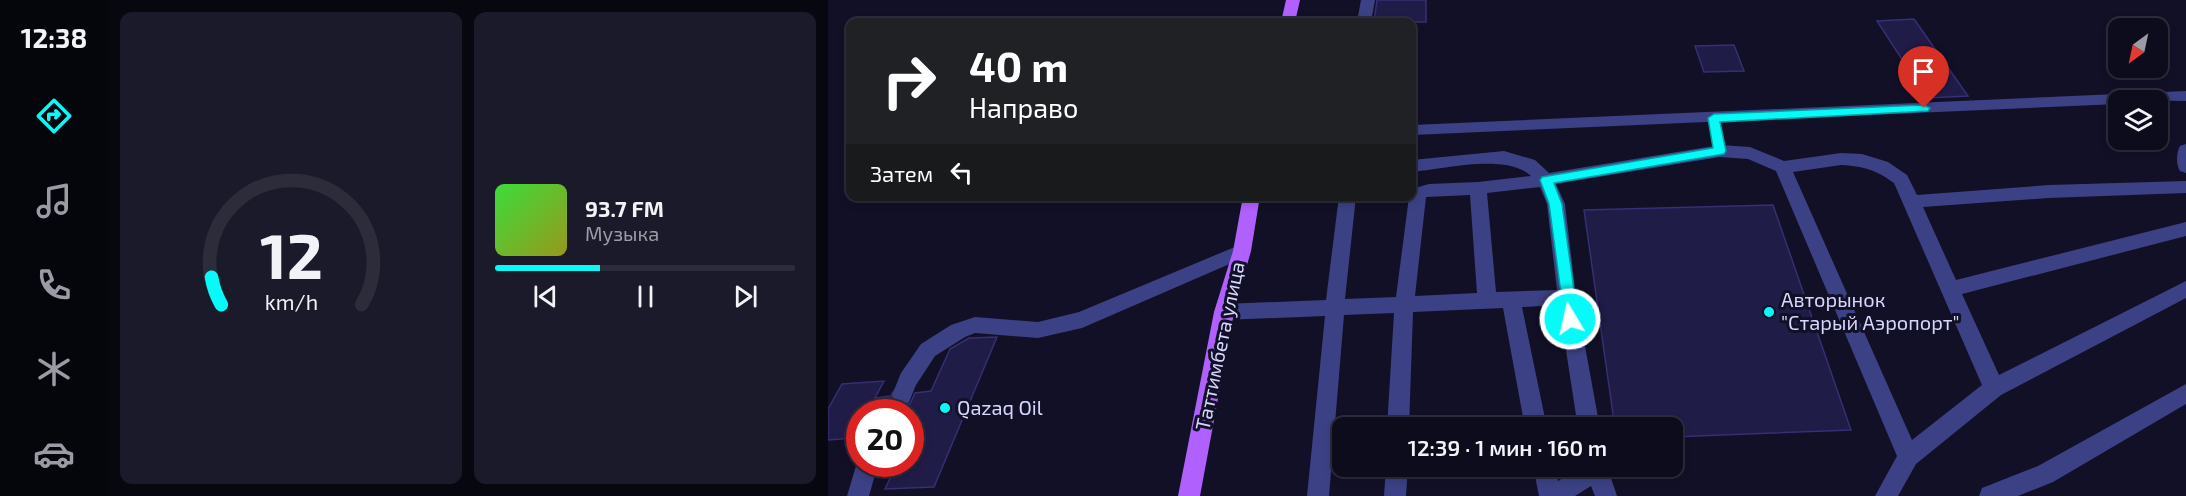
<!DOCTYPE html>
<html lang="ru">
<head>
<meta charset="utf-8">
<style>
  :root { --surface:#0d0c1d; --page:#1b1a2a; --text:#f1f3f6; --muted:#9a9ba4; --line:#2d2c3b; --accent:#06fbf8 }
  body { margin:0; font-family:"Exo 2",sans-serif; background:var(--page); color:var(--text); height:100vh; display:flex; flex-direction:column; font-size:22px; white-space:nowrap }
  * { box-sizing:border-box; margin:0 }
  p { font-size:20px; color:var(--muted) }
  .icon { flex:none; width:33px; height:33px; fill:none; stroke:currentColor; stroke-width:2; stroke-linecap:round; stroke-linejoin:round }
  .map { position:relative; flex:1; overflow:hidden }
  .drawer { display:flex; flex-direction:column; gap:12px; padding:12px; background:#070710; width:720px }
  .drawer>* { flex:none }
  .banner { position:absolute; left:18px; top:18px; width:570px; height:183px; border-radius:12px; box-shadow:0 3px 9px #0003,0 0 0 2px var(--line); background:#202124; color:#fff; overflow:hidden }
  .needle { width:39px; rotate:213deg }
  .tools { position:absolute; left:1280px; top:18px; display:grid; gap:12px }
  .tools a { display:grid; place-items:center; width:60px; height:60px; border-radius:12px; background:var(--surface); box-shadow:0 3px 9px #0003,0 0 0 2px var(--line); font-size:30px }
  .speed { position:absolute; left:18px; top:399px; display:flex; gap:12px; font-size:30px; font-weight:700; text-align:center }
  .speed>* { display:grid; place-content:center; width:78px; height:78px; border-radius:50%; background:var(--surface); box-shadow:0 3px 9px #0003,0 0 0 2px var(--line); line-height:1 }
  .speed .limit { border:9px solid #d22; background:#fff; color:#111 }
  .pin { position:absolute; display:grid; place-items:center; width:51px; height:51px; color:#fff; margin:-62px -26px; border-radius:50% 50% 50% 0; rotate:-45deg; box-shadow:0 0 6px #0007 }
  .pin .icon { rotate:45deg }
  .me { position:absolute; width:66px; margin:-33px; rotate:351deg; stroke-linejoin:round; filter:drop-shadow(0 0 4px #0008) }
  .turn { display:flex; align-items:center; gap:21px; height:126px; padding:0 24px; font-size:27px }
  .turn .icon { width:78px; height:78px; stroke-width:2.5 }
  .turn b { display:block; font-size:42px; line-height:51px }
  .then { display:flex; align-items:center; height:57px; padding:0 24px; background:#0003; gap:12px; font-size:22px }
  .drawer .widget { flex:1; display:flex; flex-direction:column; justify-content:center; gap:9px; min-width:0; padding:0 21px; border-radius:12px; background:var(--page) }
  .drawer .dial { align-items:center; gap:0 }
  .dial svg { height:156px; overflow:visible; fill:none; stroke:var(--line); stroke-width:7; stroke-linecap:round; text-anchor:middle }
  .dial text { fill:var(--text); stroke:none }
  .song { display:flex; align-items:center; gap:18px }
  .cover { width:72px; height:72px; border-radius:9px; background:linear-gradient(135deg,hsl(120 70% 55%),hsl(60 70% 35%)) }
  .played { height:6px; border-radius:3px; background:linear-gradient(90deg,var(--accent) 35%,var(--line) 35%) }
  .keys { display:flex; justify-content:space-around; direction:ltr }
  .drawer .tiles { flex:1; display:grid; gap:12px; grid-template-columns:repeat(2,1fr) }
  .trip { position:absolute; left:504px; top:417px; width:351px; height:60px; border-radius:12px; background:var(--surface); box-shadow:0 3px 9px #0003,0 0 0 2px var(--line); font-weight:600; line-height:60px; text-align:center }
  main { display:flex; flex:1; min-height:0 }
  .dock { display:flex; flex-direction:column; width:108px; justify-content:space-around; align-items:center; background:#05050c; color:var(--muted) }
  .dock .icon { width:42px; height:42px }
  .dock .selected { color:var(--accent) }
  .dock b { font-size:27px; color:var(--text) }
  .map>svg:first-child { display:block }
  .building { fill:#201c48; stroke:#352f73; stroke-width:1.5 }
  .lines { fill:none; stroke-linecap:round; stroke-linejoin:round }
  .minor-tunnel { stroke:#2f2e47; stroke-width:20; stroke-dasharray:20 10; stroke-linecap:butt }
  .minor { fill:#3c4185; fill-rule:evenodd }
  .major { fill:#b060fc; fill-rule:evenodd }
  .route { fill:#06fbf8; stroke:#04a3a1; stroke-width:1.5 }
  .poi-dot { fill:#06fbf8; stroke:#111027; stroke-width:2 }
  .labels { text-anchor:middle; stroke-width:6; stroke-linejoin:round; paint-order:stroke }
  .poi-label { font-size:20px; fill:#d7d7fe; stroke:#111027; text-anchor:start }
  .street-label { font-size:20px; fill:#d7d7fe; stroke:#111027 }
</style>
</head>
<body>
<main>
<nav class="dock">
<b>12:38</b>
<svg class="icon selected" aria-label="directions" viewBox="0 0 24 24"><path d="M12 3l9 9-9 9-9-9zM9 14v-3h6M13 9l2 2-2 2"/></svg>
<svg class="icon" aria-label="music" viewBox="0 0 24 24"><path d="M9 18V5l10-2v13"/><circle cx="6" cy="18" r="3"/><circle cx="16" cy="16" r="3"/></svg>
<svg class="icon" aria-label="phone" viewBox="0 0 24 24"><path d="M5 4h4l2 5-3 2q2 4 5 5l2-3 5 2v4C11 20 4 13 5 4z"/></svg>
<svg class="icon" aria-label="climate" viewBox="0 0 24 24"><path d="M12 3v18M4 7l16 10M4 17L20 7"/></svg>
<svg class="icon" aria-label="car" viewBox="0 0 24 24"><path d="M5 17H2v-5l4-1 3-4h7l3 4 3 1v5h-3M9 17h6M6 11h13"/><circle cx="7" cy="17" r="2"/><circle cx="17" cy="17" r="2"/></svg>
</nav>
<section class="drawer">
<div class="tiles">
<div class="widget dial"><svg viewBox="0 0 100 80">
<path d="M14 69A42 42 0 1 1 86 69"/>
<path d="M14 69A42 42 0 0 1 9 55" stroke="#06fbf8"/>
<text x="50" y="56" font-size="32" font-weight="700">12</text>
<text x="50" y="72" font-size="11">km/h</text>
</svg></div>
<div class="widget">
<div class="song"><i class="cover"></i><div><b>93.7 FM</b><p>Музыка</p></div></div>
<div class="played"></div>
<div class="keys"><svg class="icon" aria-label="previous" viewBox="0 0 24 24"><path d="M18 5L8 12l10 7zM5 5v14"/></svg><svg class="icon" aria-label="pause" viewBox="0 0 24 24"><path d="M8 5v14M16 5v14"/></svg><svg class="icon" aria-label="next" viewBox="0 0 24 24"><path d="M6 5l10 7-10 7zM19 5v14"/></svg></div>
</div>
</div>
</section>
<div class="map">
<svg width="1358" height="496" viewBox="0 0 1358 496">
  <rect width="100%" height="100%" fill="#111027"/>
  <g class="building">
    <path d="M549,0H598V22H546Z"/>
    <path d="M1086,19L1140,96L1099,98L1049,21Z"/>
    <path d="M906,45L916,71L876,72L867,46Z"/>
    <path d="M945,205L1023,430L844,437V428H787L756,210Z"/>
    <path d="M169,337L106,487L57,489L69,464H82V412H42V408L40,412H32V428L26,438L0,440V409L14,384L56,381L47,398L62,396L66,404L73,406L82,404L87,393L103,391L122,349L141,338Z"/>
  </g>
  <g class="lines">
    <path class="minor-tunnel" d="M63,412L74,395"/>
    <g class="minor">
      <path d="M533,0H547L543,22H529Z"/>
      <path d="M1358,91V101L1290,100V104L584,135V125Z"/>
      <path d="M1358,144V173L1352,171C1348,165 1348,153 1352,146Z"/>
      <path d="M892,145L922,147L956,161L1013,153L1034,154L1060,162L1079,175L1089,195L1221,185L1358,181V193L1221,198L1095,207L1128,280L1358,222V236L1134,294L1171,375L1358,281V298L1173,395L1088,464L1070,496H1047L1069,456L948,171L920,159L892,157L728,184L737,204L748,297L772,428H750L731,305L694,307L719,428H697L675,308L585,312L581,428H559L566,313L516,315L501,496H479L497,316L396,320L389,318L386,312L389,306L396,304L498,300L511,196H528L517,299L568,297L581,197L587,188L601,184L650,182L703,176C679,153 616,169 584,172V160L676,151L707,160L721,173ZM1013,165C1035,166 1048,170 1066,183L1154,385L1084,440L965,172ZM712,187L719,204L729,290L668,292L659,193ZM642,195L649,293L587,296L598,197Z"/>
      <path d="M414,244L420,246L423,251L420,256L254,328L210,338L147,333L137,337L107,356L88,385L81,402L74,404L67,402L64,395L73,373L93,344L123,325L147,317L210,322L251,312Z"/>
      <path d="M1358,384V404L1225,482L1190,496H1151L1154,488L1210,466Z"/>
      <path d="M31,456L32,464H50L41,496H19Z"/>
      <path d="M558,466H580L578,496H556Z"/>
      <path d="M705,466H727L730,481L754,466H779L789,496H767L763,486L747,496H711Z"/>
    </g>
    <g class="major">
      <path d="M458,0H472L467,22H453Z"/>
      <path d="M415,196H432L423,251L406,312L372,496H350L386,312L405,251Z"/>
    </g>
  </g>
  <path class="route" d="M1096,105L1102,108L1100,111L892,122L898,151L896,154L726,183L734,204L750,319L747,323L742,325L737,323L721,204L712,180L714,177L885,148L880,118L886,114Z"/>
  <g class="poi-dot">
    <circle cx="941" cy="312" r="6"/>
    <circle cx="117" cy="408" r="6"/>
  </g>
  <g class="labels">
    <g class="poi-label">
      <text x="953" y="307">Авторынок<tspan x="953" dy="23">"Старый Аэропорт"</tspan></text>
      <text x="129" y="415">Qazaq Oil</text>
    </g>
    <g class="street-label">
      <text transform="translate(392 346) rotate(-78)" y="7">Таттимбета улица</text>
    </g>
  </g>
</svg>
<div class="tools">
<a><svg class="needle" viewBox="-14 -14 28 28"><path d="M0-13l5 13h-10z" fill="#e53935"/><path d="M0 13l5-13h-10z" fill="#9a9ba4"/></svg></a>
<a><svg class="icon" aria-label="layers" viewBox="0 0 24 24"><path d="M12 4l9 5-9 5-9-5zM3 14l9 5 9-5"/></svg></a>
</div>
<div class="speed"><div class="limit">20</div></div>
<div class="pin" style="left:1096px;top:108px;background:#d93025"><svg class="icon" aria-label="arrive" viewBox="0 0 24 24"><path d="M6 21V4h12l-3 4 3 4H6"/></svg></div>
<svg class="me" style="left:742px;top:319px" viewBox="-20 -20 40 40"><circle r="17" fill="#06fbf8" stroke="#fff" stroke-width="3"/><path d="M0-11L8 9 0 5-8 9z" fill="#fff"/></svg>
<div class="trip">12:39 · 1 мин · 160 m</div>
<div class="banner">
<div class="turn"><svg class="icon" aria-label="right" viewBox="0 0 24 24"><path d="M7 20v-9h11M14 6l5 5-5 5"/></svg><div><b>40 m</b>Направо</div></div>
<div class="then">Затем<svg class="icon" aria-label="left" viewBox="0 0 24 24"><path d="M17 20v-9H6M10 6l-5 5 5 5"/></svg></div>
</div>
</div>
</main>
</body>
</html>
